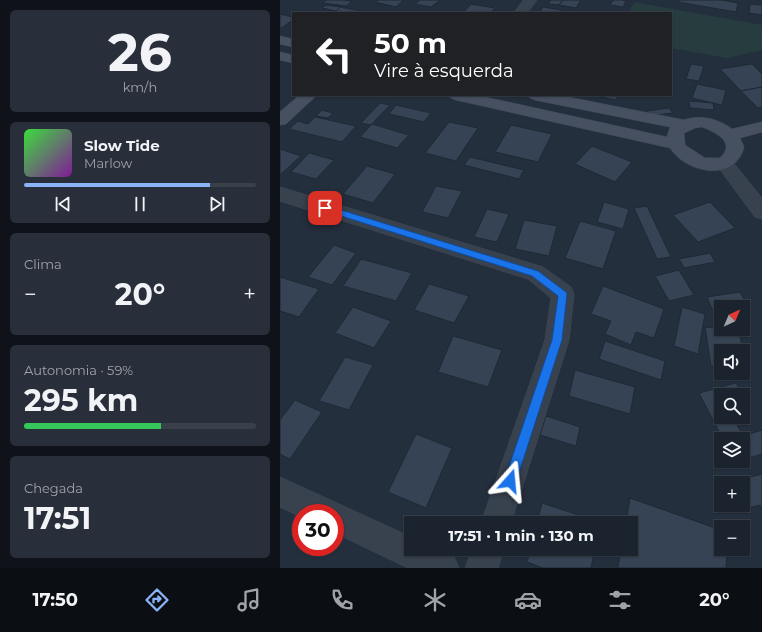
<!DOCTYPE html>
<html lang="pt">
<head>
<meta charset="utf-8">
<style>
  :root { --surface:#1b232e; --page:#282f3a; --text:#f1f3f6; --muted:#a0a4aa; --line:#39404a; --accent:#8ab4f8 }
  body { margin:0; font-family:Montserrat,sans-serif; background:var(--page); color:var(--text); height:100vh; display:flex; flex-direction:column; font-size:15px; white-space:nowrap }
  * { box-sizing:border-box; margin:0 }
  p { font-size:13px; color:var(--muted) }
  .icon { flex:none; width:22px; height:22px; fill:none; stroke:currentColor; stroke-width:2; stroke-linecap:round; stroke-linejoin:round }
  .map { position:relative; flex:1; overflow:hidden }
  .side { display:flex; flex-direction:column; gap:10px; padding:10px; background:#0f1319; width:280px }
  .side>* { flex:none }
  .guide { position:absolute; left:12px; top:12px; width:380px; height:84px; border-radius:0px; box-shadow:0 1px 3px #0004,0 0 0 1px var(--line); background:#202124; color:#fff; overflow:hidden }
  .needle { width:26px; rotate:44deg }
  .controls { position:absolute; left:434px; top:300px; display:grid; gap:8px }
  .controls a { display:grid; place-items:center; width:36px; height:36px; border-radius:0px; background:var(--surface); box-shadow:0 1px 3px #0004,0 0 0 1px var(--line); font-size:20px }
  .speed { position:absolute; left:12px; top:504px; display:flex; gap:8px; font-size:20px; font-weight:700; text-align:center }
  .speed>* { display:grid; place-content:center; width:52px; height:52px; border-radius:50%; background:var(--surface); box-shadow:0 1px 3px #0004,0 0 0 1px var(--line); line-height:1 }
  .speed .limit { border:6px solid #d22; background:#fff; color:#111 }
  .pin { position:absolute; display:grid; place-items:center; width:34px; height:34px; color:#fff; margin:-17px; border-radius:8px; box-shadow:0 2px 6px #0006 }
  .me { position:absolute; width:44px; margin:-22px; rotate:18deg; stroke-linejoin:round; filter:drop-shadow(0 0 3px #0008) }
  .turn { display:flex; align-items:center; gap:14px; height:84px; padding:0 16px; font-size:18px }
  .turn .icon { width:52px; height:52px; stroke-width:2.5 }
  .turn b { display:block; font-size:28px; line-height:34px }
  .big { font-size:30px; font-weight:700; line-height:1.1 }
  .side .card { flex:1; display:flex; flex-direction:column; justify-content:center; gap:6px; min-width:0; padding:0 14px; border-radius:6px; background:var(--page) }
  .side .dial { align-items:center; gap:0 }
  .dial b { font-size:52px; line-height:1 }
  .song { display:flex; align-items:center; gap:12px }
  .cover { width:48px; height:48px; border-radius:6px; background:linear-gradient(135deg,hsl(120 70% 55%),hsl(290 70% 35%)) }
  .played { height:4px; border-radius:2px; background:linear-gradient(90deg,var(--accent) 80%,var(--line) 80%) }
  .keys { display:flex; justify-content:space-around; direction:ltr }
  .heat { display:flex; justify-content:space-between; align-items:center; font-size:22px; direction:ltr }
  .charge { height:6px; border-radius:3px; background:linear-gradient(90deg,#34c759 59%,var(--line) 0) }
  .trip { position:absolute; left:124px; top:516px; width:234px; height:40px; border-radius:0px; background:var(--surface); box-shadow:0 1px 3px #0004,0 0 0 1px var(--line); font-weight:700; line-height:40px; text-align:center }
  .tab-bar { display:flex; height:64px; justify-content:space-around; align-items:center; background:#0b0e12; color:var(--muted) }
  .tab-bar .icon { width:28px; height:28px }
  .tab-bar .active { color:var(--accent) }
  .tab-bar b { font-size:18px; color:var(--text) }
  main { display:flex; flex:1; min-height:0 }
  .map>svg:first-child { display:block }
  .green { fill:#263c3f }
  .building { fill:#364354; stroke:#1f2835 }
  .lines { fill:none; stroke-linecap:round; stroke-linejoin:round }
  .street-casing { stroke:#414a57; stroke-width:1 }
  .secondary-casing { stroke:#414a57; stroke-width:1 }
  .street { fill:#38414e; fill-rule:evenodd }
  .secondary { fill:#465061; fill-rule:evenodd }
  .route { fill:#1a73e8; stroke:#114b97 }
</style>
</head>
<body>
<main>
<section class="side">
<div class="card dial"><b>26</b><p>km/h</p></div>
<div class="card">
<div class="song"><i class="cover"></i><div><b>Slow Tide</b><p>Marlow</p></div></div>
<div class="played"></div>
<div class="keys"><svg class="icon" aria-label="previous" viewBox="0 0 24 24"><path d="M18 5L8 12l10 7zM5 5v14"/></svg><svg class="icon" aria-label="pause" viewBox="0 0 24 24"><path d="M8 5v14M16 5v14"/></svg><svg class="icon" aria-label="next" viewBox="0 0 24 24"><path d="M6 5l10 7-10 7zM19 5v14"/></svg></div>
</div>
<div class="card"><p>Clima</p>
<div class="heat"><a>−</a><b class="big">20°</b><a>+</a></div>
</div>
<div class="card"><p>Autonomia · 59%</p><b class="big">295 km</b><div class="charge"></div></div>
<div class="card"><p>Chegada</p><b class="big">17:51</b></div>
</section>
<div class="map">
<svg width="482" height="568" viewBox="0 0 482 568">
  <rect width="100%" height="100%" fill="#242f3e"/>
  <path class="green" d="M354,2L482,25V50L447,58L391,48V13H349Z"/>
  <g class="building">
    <path d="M46,0H63L72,1L66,6L43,3Z"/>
    <path d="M98,0H124L116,7L95,2Z"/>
    <path d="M140,0H160L151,7L135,4Z"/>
    <path d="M271,0H283L279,5L268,4Z"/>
    <path d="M283,0H301L296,8L279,5Z"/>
    <path d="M333,0H342L346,1L343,7L330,5Z"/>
    <path d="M399,0H441L458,3L456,12L398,2Z"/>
    <path d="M191,4L215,8L210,13H183Z"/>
    <path d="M470,4L482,5V15L469,13Z"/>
    <path d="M46,5L60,7L56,11L42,8Z"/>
    <path d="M60,7L81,11L78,13L56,11Z"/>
    <path d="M263,7L281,10L279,13H259Z"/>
    <path d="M0,14L13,17V20L0,29Z"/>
    <path d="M411,64L424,66L419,81L406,79Z"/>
    <path d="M472,64L482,74V87L461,91L440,69Z"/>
    <path d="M417,84L446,90L442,105L412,98Z"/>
    <path d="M482,87V107L478,108L461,91Z"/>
    <path d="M310,95H338L336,100Z"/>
    <path d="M409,101L433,103L434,110L410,108Z"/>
    <path d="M100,103L110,105L91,125L81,123Z"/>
    <path d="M116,105L151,113L144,122L109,114Z"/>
    <path d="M389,108L393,113L370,116L366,111Z"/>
    <path d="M42,110L53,113L48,118L36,116Z"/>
    <path d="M35,117L76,126L62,142L9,129L18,121L28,124Z"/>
    <path d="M169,122L198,128L176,161L145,153Z"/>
    <path d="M92,124L129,135L117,148L80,137Z"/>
    <path d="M231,125L272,134L258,162L215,152Z"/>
    <path d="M312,146L352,162L335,182L295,164Z"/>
    <path d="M0,149L21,156L0,175Z"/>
    <path d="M29,153L54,160L36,179L11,172Z"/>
    <path d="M190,157L244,170L239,179L184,165Z"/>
    <path d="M87,166L115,174L93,203L63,194Z"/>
    <path d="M156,186L182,191L168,218L142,212Z"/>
    <path d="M324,202L349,209L343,229L317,222Z"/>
    <path d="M430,202L455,228L418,242L393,215Z"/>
    <path d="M367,206L391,257L377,259L354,208Z"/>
    <path d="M207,209L229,214L217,242L194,237Z"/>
    <path d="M244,220L277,226L269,256L235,249Z"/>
    <path d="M300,221L336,231L323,269L285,258Z"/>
    <path d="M54,245L76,253L52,285L28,277Z"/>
    <path d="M430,253L435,262L404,268L399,259Z"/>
    <path d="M81,259L132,273L116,301L63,286Z"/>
    <path d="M399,270L414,295L389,301L375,276Z"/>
    <path d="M0,277L39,289L19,317L0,311Z"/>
    <path d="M149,284L189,296L174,323L134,310Z"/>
    <path d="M323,286L384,309L374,338L356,332L351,345L325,334L331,321L311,314Z"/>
    <path d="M460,292L467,304L432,309L427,297Z"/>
    <path d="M73,307L111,321L94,348L55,333Z"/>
    <path d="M402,307L425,314L418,354L394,346Z"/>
    <path d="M425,327L459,331L463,351H441V367L431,366Z"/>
    <path d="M173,336L222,350L208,387L158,372Z"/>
    <path d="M325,341L385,361L381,380L319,359Z"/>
    <path d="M65,357L93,365L69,410L39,401Z"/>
    <path d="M295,370L355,387L350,414L289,396Z"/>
    <path d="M456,383L463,395H441V417H453L463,436L482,430V454L463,460V439H443L419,393Z"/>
    <path d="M15,400L42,412L10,459L0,454V420Z"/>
    <path d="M266,416L300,427L296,446L260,435Z"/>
    <path d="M136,434L172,448L146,508L108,492Z"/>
    <path d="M482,474V510L480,505L468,508L463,498V483H456L455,481Z"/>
    <path d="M350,498L441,530V549H447L446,568H338L341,549H351V523H346Z"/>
    <path d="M262,503L320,522V523H257Z"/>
    <path d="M251,549H315L311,568H263L247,562Z"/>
  </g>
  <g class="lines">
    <g class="street-casing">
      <g id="street">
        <path d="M244,0H257L247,13H234Z"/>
        <path d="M445,158L451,160L482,198V219L475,217L436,164L439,160Z"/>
        <path d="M0,187L263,267L291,287L294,294L289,340L231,523H201L265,340L271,298L248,279L0,201Z"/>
        <path d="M0,477L131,537V549H158L174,557L179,568H128L55,533V513H21V517L0,507Z"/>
        <path d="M192,549H224L218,568H186Z"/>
      </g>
    </g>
    <g class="secondary-casing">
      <g id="secondary">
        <path d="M0,36L13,39V47L0,44Z"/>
        <path d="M0,52L13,55V63L0,60Z"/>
        <path d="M20,95H37L6,124L0,125V112Z"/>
        <path d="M168,95H196L387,137L390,127L255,100L250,98L247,95H278L404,120C420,114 439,119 452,129L482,122V132L460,138L464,147C455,183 406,173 390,148L176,100L171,98ZM422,127C435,132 457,142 440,158H425L405,145L404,133L415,128Z"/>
      </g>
    </g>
    <use href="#street" class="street"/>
    <use href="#secondary" class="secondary"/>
  </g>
  <path class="route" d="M45,205L258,271L286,292L287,294L282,340L235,485L230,487L226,485L224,481L272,340L278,296L252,276L42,210L41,208Z"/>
</svg>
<div class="controls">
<a><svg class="needle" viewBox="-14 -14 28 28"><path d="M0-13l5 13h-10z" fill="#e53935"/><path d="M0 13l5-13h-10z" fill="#a0a4aa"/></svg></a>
<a><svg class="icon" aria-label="sound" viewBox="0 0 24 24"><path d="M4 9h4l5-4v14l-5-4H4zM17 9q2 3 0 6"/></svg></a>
<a><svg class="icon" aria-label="search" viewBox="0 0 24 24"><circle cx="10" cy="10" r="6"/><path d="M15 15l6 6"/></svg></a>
<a><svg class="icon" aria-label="layers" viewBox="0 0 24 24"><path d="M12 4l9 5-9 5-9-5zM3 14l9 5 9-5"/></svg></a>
<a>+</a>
<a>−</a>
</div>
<div class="speed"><div class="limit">30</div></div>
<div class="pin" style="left:45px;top:208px;background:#d93025"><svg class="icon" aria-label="arrive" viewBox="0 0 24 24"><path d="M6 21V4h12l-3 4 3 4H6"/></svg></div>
<svg class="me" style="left:230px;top:481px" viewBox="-20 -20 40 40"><path d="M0-17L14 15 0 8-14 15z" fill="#1a73e8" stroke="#fff" stroke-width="4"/></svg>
<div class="trip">17:51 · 1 min · 130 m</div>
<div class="guide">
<div class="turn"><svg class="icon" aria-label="left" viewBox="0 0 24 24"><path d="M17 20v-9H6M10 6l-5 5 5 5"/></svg><div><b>50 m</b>Vire à esquerda</div></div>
</div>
</div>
</main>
<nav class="tab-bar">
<b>17:50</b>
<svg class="icon active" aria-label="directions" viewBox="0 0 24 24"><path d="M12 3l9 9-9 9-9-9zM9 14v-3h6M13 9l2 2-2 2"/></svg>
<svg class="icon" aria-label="music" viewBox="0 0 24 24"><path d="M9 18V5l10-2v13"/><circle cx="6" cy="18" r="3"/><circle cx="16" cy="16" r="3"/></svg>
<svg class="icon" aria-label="phone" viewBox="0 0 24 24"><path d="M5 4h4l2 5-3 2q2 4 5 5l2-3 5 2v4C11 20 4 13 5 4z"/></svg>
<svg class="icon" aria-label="climate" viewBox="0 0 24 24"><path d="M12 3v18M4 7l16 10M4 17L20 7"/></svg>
<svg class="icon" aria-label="car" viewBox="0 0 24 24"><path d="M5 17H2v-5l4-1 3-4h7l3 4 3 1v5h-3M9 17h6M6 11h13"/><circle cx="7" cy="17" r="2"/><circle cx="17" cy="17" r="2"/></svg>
<svg class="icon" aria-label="filters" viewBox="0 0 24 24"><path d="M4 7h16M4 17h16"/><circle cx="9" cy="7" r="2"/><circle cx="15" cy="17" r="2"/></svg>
<b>20°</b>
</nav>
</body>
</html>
